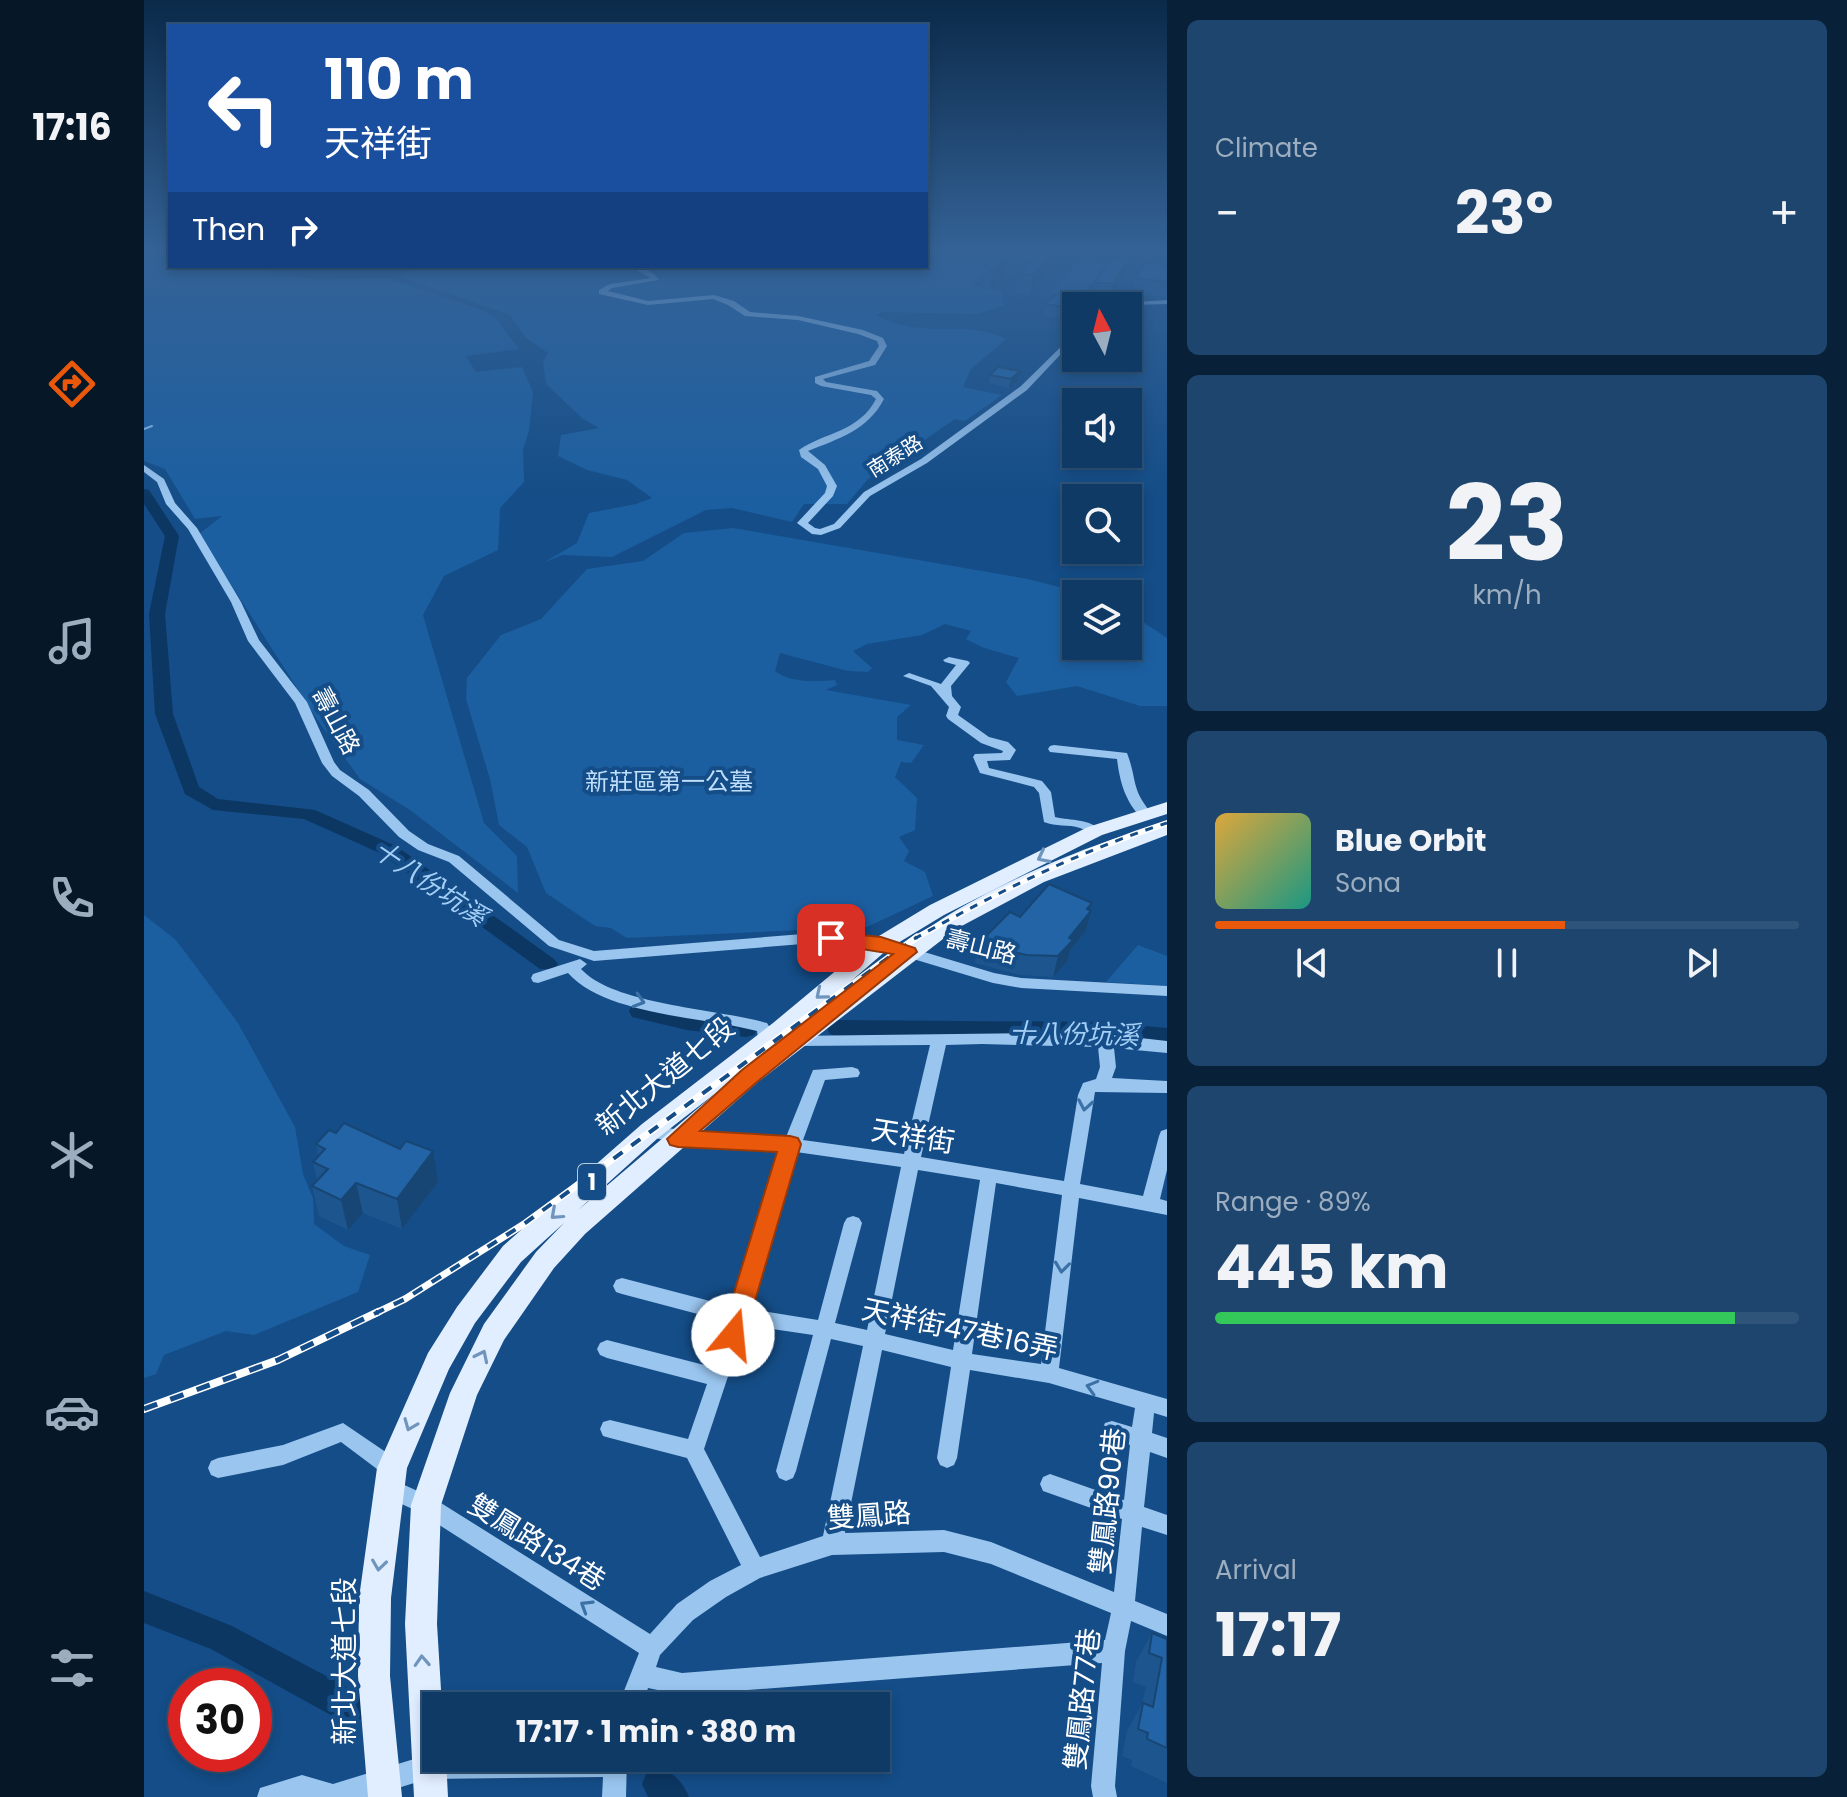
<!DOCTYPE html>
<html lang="en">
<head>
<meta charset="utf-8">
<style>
  :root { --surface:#0f3a65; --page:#1d456e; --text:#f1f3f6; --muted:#9badbf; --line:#2f5479; --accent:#ea580c }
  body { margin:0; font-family:Poppins,"Noto Sans TC",sans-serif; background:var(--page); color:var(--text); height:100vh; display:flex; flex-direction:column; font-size:30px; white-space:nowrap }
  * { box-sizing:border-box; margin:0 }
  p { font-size:26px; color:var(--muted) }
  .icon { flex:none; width:44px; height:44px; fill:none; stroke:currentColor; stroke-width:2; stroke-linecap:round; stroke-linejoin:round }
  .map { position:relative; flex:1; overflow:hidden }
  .details { display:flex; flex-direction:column; gap:20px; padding:20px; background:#082038; width:680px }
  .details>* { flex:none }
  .banner { position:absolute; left:24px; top:24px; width:760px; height:244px; border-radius:0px; box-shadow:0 4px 12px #0003,0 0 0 2px var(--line); background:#1a4fa0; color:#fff; overflow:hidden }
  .needle { width:52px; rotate:353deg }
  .buttons { position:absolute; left:918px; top:292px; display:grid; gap:16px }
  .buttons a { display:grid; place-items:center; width:80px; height:80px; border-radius:0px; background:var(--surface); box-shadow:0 4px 12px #0003,0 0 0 2px var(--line); font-size:40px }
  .speed { position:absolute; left:24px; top:1668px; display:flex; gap:16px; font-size:40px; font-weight:700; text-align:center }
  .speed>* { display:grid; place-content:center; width:104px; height:104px; border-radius:50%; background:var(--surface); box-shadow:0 4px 12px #0003,0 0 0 2px var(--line); line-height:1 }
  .speed .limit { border:12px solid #d22; background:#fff; color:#111 }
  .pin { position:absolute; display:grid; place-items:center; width:68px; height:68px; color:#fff; margin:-34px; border-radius:16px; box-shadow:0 4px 12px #0006 }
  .me { position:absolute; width:88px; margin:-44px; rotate:17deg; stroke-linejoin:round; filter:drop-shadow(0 0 6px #0008) }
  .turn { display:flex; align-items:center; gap:28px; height:168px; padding:0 24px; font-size:36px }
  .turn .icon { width:104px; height:104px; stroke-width:2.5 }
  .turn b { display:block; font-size:56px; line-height:68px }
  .then { display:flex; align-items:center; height:76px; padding:0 24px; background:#0003; gap:16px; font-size:30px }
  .big { font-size:60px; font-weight:700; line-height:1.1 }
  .details .card { flex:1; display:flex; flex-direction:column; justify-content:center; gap:12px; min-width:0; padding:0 28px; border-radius:12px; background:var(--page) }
  .details .dial { align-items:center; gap:0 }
  .dial b { font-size:104px; line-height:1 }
  .song { display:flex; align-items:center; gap:24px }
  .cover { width:96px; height:96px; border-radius:12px; background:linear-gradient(135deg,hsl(40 70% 55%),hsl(170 70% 35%)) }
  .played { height:8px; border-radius:4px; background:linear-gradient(90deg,var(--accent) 60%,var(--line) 60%) }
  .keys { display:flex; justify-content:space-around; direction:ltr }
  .heat { display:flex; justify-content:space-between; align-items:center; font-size:44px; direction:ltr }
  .charge { height:12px; border-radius:6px; background:linear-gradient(90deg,#34c759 89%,var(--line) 0) }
  .trip { position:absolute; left:278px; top:1692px; width:468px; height:80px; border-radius:0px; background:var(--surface); box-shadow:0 4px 12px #0003,0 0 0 2px var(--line); font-weight:700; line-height:80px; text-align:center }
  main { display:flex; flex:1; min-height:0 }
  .tab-bar { display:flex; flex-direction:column; width:144px; justify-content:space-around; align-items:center; background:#061728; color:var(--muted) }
  .tab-bar .icon { width:56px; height:56px }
  .tab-bar .selected { color:var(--accent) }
  .tab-bar b { font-size:36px; color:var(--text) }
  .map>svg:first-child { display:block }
  .green { fill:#1c5fa1 }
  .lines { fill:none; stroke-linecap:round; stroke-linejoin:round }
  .stream { stroke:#8bc1f2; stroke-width:2 }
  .river { fill:#0c3763; fill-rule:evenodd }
  .minor { fill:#99c5ef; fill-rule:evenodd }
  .major { fill:#e1eeff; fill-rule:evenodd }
  .rail-far2-casing { stroke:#fff; stroke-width:6 }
  .rail-far1-casing { stroke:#fff; stroke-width:7 }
  .rail-casing { stroke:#fff; stroke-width:8 }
  .rail-far2 { stroke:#144d87; stroke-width:3; stroke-dasharray:8; stroke-linecap:butt }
  .rail-far1 { stroke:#144d87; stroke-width:4; stroke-dasharray:11; stroke-linecap:butt }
  .rail { stroke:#144d87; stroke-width:5; stroke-dasharray:14; stroke-linecap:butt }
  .wall { fill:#1d568f }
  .shaded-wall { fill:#184674 }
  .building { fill:#2264a6; stroke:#184674; stroke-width:2 }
  .oneway { stroke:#7095bd }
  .oneway2 { stroke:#3c71a6 }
  .route { fill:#ea580c; stroke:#983908; stroke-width:2 }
  .labels { text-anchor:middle; stroke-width:8; stroke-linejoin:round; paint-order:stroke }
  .far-street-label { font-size:20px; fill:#fff; stroke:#144d87 }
  .shield { fill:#144d87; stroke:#b8cadb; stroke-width:2 }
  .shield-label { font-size:22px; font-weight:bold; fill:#fff }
  .street-label { font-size:24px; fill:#fff; stroke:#144d87 }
  .park-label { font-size:24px; fill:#bfdefb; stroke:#144d87 }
  .water-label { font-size:26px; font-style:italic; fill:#a4cff6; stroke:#144d87 }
  .near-street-label { font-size:28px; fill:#fff; stroke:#144d87 }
</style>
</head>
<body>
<main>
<nav class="tab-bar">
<b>17:16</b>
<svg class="icon selected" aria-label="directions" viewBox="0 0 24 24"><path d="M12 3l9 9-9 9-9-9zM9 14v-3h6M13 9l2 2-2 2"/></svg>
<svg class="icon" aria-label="music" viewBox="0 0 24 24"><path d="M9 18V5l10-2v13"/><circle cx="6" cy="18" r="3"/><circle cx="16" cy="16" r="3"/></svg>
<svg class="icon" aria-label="phone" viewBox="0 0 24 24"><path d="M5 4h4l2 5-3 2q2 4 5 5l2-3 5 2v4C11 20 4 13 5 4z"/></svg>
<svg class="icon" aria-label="climate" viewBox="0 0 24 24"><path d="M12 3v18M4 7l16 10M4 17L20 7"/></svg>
<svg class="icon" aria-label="car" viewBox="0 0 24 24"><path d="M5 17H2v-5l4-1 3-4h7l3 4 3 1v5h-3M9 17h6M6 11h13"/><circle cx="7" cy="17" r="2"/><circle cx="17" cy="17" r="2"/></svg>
<svg class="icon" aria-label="filters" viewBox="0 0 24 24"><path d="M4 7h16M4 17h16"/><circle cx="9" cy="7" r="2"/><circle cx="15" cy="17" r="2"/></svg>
</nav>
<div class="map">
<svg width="1023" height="1797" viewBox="0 0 1023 1797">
  <rect width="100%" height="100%" fill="#144d87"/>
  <g class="green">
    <path d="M0,248H26V266H122L121,269L135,274L174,280L243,278L338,310L351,317L375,349L322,356L332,372L378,367L389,392L385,431L379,449L380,482L356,508L354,550L300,576L279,615L340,823L373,856L374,893L266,810L216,779L172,718L55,534L78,516L51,519L21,469L0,461Z"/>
    <path d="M782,248H859L865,253L829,285L858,292L860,305L834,314L739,312L732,315C741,319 752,324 762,326C796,333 830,322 862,339L827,369L819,387L858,395L821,421L811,419L724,479L703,504H660L648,522L588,508L562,510L468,557L418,555L399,563L433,543L445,513L492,504L508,498L483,480L443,470L414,456L417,435L455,428L439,419L402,384L399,361L404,353L381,337L366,315L254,276L279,266H782Z"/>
    <path d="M935,260L962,263L936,299L908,293Z"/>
    <path d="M589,528L884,579L942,594H932V646H984V612L1023,638V706H996L933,686L873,696L862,682L875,658L840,648L822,639L827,631L801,624L778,635L723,644L709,651L728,668L724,672L704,671L636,653L631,671C645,683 673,682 691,680L693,685L682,690L767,705L753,717V740L780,745L767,763L757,762L751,777L773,798L771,830L755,837L765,851L760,861L781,872L789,896L723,927L483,938L467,928L451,926L402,893L383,847L355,825L346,779L322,699L323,678L357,635L397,619L443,569L499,561L540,533Z"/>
    <path d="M0,915L32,940L94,1023L151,1127L159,1174L169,1198L170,1224L200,1246L226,1255L214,1292L110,1335L82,1331L20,1355L12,1374L0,1378Z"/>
    <path d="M994,945L1023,956V986L962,982Z"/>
  </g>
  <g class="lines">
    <path class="stream" d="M0,429L8,426"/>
    <g class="river">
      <path d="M0,489L5,490L35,536L21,614L29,714L55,787L74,799L171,810L252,846L410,959L414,964L410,969H396L238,854L160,819L69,810L41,794L11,714L5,614L21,536L0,504Z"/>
      <path d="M496,1003L543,1014L602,1021L610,1023L613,1029L610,1035L602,1037L543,1030L488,1017L485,1011L488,1005Z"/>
      <path d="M694,1020L954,1022L1023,1028V1044L954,1038L694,1036L686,1034L683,1028L686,1022Z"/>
      <path d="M0,1591L88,1626L218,1695L222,1707L218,1719L206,1723L194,1719L67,1649L0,1623Z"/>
      <path d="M515,1767C530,1773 539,1782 545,1797H504L498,1784L503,1772Z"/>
    </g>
    <g class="minor">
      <path d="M484,266C494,266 509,270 515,280L468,288L464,291L504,301L570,295L590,301L606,312L654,316L719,330L739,338L743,346L731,365L679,379L682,382L733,391L740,399C724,430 694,439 664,451L681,465L693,486L689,496L664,523L671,528L676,529L690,524L720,492L777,459L877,386L932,332V338L883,390L783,463L726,496L696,528L677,535L668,534L653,523L681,493L683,486L674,469L657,457L655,450C681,432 715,432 732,399L727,395L677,386L671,383V377L725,361L735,346L733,341L714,334L654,320L601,316L584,305L569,299L504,305L455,294V290L466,284L507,278Z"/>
      <path d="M1023,300V304L958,306L962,304Z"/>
      <path d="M0,465L20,479L31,503L53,528L97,602L115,640L163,702L190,762L196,770L225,790L265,831L284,844L315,856L415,940L450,951L671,933L737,939L850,973L877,978L1023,986V996L877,988L849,983L736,949L671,943L450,961L405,946L305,862L274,850L255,837L215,796L188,776L178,763L151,703L104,641L87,602L44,529L22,504L13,482L0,472Z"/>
      <path d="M805,657L824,661L826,663L807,686L808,696L817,707L814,715L845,737L864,742L872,750L866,760L843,761L845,768L898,781L907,792L911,817C928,821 944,818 958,831L956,834C946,835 944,831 936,828C924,824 912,827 900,822L895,793L890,787L836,773L829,757L831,754L858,753L859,751L837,743L804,719L802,716L805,707L787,686L759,676L765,673L797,684L812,665L801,662L799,660Z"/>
      <path d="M910,745L983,753C994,782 986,788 1009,815L1007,818H997C981,800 976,783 973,759L906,752L904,749L906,746Z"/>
      <path d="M436,959L443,964L437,969C470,1005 575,1009 623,1023C628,1031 632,1036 627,1045H615L613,1031C560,1017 461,1015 424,973L394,983L389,982L387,978L389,974Z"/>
      <path d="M884,1033L961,1034L1023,1041V1053L970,1048L972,1067L968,1078L1023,1081V1093L951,1092L936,1184L999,1196L1015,1136L1017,1131L1023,1129V1170L1016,1199L1023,1201V1215L935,1198L915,1368L1023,1399V1417L1010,1413L1008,1433L1023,1438V1458L1006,1452L1000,1507L1023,1515V1535L998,1527L991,1601L1023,1614V1636L987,1621L981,1651L971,1786L973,1797H949L947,1786L958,1663L538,1695L504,1688L498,1706H474L495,1653L275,1512L238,1495L235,1488L238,1481L245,1478L289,1498L506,1634L533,1604L566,1581L597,1565L543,1458L466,1438L459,1436L456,1429L459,1422L466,1420L544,1439L563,1384L463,1358L456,1355L453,1349L456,1343L463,1340L568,1367L584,1322L478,1294L472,1292L469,1286L472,1280L478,1278L589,1307L636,1150L542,1144L500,1136L498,1131L500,1126L506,1125L542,1131L642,1137L669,1070L708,1067L714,1069L716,1073L714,1077L681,1080L659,1140L760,1154L786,1045L652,1046L646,1044L644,1040L646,1036ZM838,1044L954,1047L956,1067L952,1079L939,1083L934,1095L920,1181L777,1157L802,1045ZM652,1152L757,1167L723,1330L691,1323L718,1223L715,1218L709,1216L703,1218L700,1223L674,1320L606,1309ZM774,1170L836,1180L809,1350L741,1334ZM852,1183L918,1195L897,1364L828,1354ZM601,1325L669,1335L632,1471L635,1478L642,1481L649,1478L652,1471L687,1339L719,1346L679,1536L616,1557L560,1449ZM738,1350L807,1367L793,1458L796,1465L803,1468L810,1465L813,1458L826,1370L905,1383L991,1408L988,1427L968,1421L961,1423L958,1430L961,1437L986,1445L980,1500L906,1474L899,1477L896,1484L899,1491L978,1519L970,1592L847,1542L800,1530L701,1533ZM800,1552L847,1564L967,1613L961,1640L538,1673L512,1667L516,1655L549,1620L582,1597L616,1578L688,1555Z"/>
      <path d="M199,1423L255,1461L258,1468L255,1475L248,1478L241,1475L197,1442L139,1465L74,1478L67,1475L64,1468L67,1461L74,1458L139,1445Z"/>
      <path d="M283,1755H292V1758H483L482,1797H458L459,1777L283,1779L225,1797H113L116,1788L158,1775L189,1784Z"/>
    </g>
    <path class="major" d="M1023,802V814L958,835L800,915L744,949L646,1034C696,996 745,953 798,919C860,880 952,841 1023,823V835L900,882L812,929L614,1082L441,1234L410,1268L360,1340L333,1395L297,1505L293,1624L298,1706H292V1758H302L304,1797H270L261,1624L267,1505L306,1393L340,1324L392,1252L420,1223L377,1262L331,1323L305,1369L263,1468L247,1598L246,1676L258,1797H224L214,1676L215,1598L233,1468L284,1353L313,1307L359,1246L498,1124L629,1023L730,939L786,905L944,827ZM573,1092L433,1211L514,1138Z"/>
    <g class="rail-far2-casing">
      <path id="rail-far2" d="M770,939C852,893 933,852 1023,823"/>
    </g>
    <g class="rail-far1-casing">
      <path id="rail-far1" d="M230,1314L261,1299L380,1224L773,937"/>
    </g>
    <g class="rail-casing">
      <path id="rail" d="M0,1409L134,1360L234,1312"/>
    </g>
    <use href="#rail-far2" class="rail-far2"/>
    <use href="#rail-far1" class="rail-far1"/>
    <use href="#rail" class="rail"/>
  </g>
  <g class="wall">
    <path d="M858,248L917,257L885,295L871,293L873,279L860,277L846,290L837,284L840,264Z"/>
    <path d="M984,260L982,271L967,295L949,294L951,283Z"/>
    <path d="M1023,265V297L988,293L992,278Z"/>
    <path d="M948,299L946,306H932V322L899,316L901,304Z"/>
    <path d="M876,371L874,380L865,388L845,383L846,375Z"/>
    <path d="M946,910L947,911L942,931L926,950L924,960L909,977L877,975L831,963L835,943L876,917Z"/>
    <path d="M192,1133L294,1182L258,1229L219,1213L204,1230L175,1216L168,1186L173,1180L169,1162L174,1156L172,1144Z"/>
    <path d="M1008,1633L1023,1639V1783L987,1766L988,1760L978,1756L983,1731L998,1704L1002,1687L989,1682L992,1662Z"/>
  </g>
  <g class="shaded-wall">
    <path d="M912,248H919L917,257L885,295L889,275Z"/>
    <path d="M863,257L860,277L846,290L849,270Z"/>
    <path d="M984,260L982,271L967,295L969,283Z"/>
    <path d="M876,371L874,380L865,388L867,379Z"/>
    <path d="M948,903L945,914L947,911L942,931L926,950L924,960L909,977L914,956L943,909Z"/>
    <path d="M289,1151L294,1182L258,1229L253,1199Z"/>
    <path d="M212,1183L219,1213L204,1230L197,1200Z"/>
  </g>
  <g class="building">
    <path d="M858,248H912L889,275L874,273L886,261L863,257L849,270L840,264Z"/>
    <path d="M968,258L984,260L969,283H951Z"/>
    <path d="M1001,263L1023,265V282L992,278Z"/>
    <path d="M913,294L948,299L941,306H932V309L901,304Z"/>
    <path d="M854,367L876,371L867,379L846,375Z"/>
    <path d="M905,884L948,903L943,909L947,911L925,938L929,940L914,956L882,955L835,943L866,912L876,917Z"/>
    <path d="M200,1123L256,1149L262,1141L289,1151L253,1199L212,1183L197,1200L168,1186L184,1169L169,1162L181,1149L172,1144L185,1130L192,1133Z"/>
    <path d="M1008,1633L1023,1639V1748L1003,1739L1004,1733L994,1729L999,1703L1009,1707L1018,1658L1005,1653Z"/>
  </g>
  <defs><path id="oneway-chevron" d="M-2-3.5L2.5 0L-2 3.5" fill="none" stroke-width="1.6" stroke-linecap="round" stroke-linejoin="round" transform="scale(2)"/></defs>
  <g class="oneway">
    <use href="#oneway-chevron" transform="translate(899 857) rotate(153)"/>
    <use href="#oneway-chevron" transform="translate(677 994) rotate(140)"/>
    <use href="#oneway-chevron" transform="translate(412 1214) rotate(138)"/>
    <use href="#oneway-chevron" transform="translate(338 1356) rotate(-64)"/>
    <use href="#oneway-chevron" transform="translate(266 1425) rotate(112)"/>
    <use href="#oneway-chevron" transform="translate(235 1565) rotate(98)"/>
    <use href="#oneway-chevron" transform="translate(278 1661) rotate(-93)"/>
  </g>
  <g class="oneway2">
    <use href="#oneway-chevron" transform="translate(495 1001) rotate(17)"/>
    <use href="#oneway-chevron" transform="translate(941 1105) rotate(100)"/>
    <use href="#oneway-chevron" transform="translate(918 1267) rotate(97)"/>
    <use href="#oneway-chevron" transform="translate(948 1387) rotate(-164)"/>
    <use href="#oneway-chevron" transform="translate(442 1606) rotate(-148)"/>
  </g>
  <linearGradient id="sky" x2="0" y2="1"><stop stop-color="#0b2a4a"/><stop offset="0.5" stop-color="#346296"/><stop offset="1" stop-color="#346296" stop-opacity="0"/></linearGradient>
  <rect width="1023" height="500" fill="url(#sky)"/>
  <path class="route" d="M687,932L737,937L771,948L773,952L613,1082L556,1131L646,1136L654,1138L657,1144L601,1335L597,1343L589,1346L580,1343L577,1335L633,1152L534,1147L526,1145L523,1139L598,1070L749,954L681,943L678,938L681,934Z"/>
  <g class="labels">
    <g class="far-street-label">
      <text transform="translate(751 456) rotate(-32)" y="7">南泰路</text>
    </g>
    <rect class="shield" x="434" y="1164" width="28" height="36" rx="6"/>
    <g class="shield-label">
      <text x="448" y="1190">1</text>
    </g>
    <g class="street-label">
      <text transform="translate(192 721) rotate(62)" y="8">壽山路</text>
      <text transform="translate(837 947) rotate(14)" y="8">壽山路</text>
    </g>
    <g class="park-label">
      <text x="525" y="790">新莊區第一公墓</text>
    </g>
    <g class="water-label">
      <text transform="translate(286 883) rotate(34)" y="9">十八份坑溪</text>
      <text transform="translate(930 1034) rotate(1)" y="9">十八份坑溪</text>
    </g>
    <g class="near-street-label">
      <text transform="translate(521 1076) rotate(-39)" y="10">新北大道七段</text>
      <text transform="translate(769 1136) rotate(9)" y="10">天祥街</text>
      <text transform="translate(816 1329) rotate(12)" y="10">天祥街47巷16弄</text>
      <text transform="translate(963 1501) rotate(-84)" y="10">雙鳳路90巷</text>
      <text transform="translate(725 1515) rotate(-4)" y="10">雙鳳路</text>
      <text transform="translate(393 1542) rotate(32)" y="10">雙鳳路134巷</text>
      <text transform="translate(200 1661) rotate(-90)" y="10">新北大道七段</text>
      <text transform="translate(938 1699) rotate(-84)" y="10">雙鳳路77巷</text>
    </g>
  </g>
</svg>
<div class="buttons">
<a><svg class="needle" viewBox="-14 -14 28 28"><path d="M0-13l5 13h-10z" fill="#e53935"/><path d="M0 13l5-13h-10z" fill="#9badbf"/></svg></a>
<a><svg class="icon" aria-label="sound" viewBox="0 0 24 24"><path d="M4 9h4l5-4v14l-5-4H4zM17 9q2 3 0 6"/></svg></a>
<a><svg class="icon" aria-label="search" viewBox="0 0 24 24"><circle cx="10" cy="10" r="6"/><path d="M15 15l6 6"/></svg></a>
<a><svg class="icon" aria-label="layers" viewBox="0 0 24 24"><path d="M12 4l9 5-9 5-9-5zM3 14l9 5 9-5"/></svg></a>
</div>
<div class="speed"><div class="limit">30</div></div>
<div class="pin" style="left:687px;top:938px;background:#d93025"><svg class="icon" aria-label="arrive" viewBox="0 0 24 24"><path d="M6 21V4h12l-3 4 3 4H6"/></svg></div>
<svg class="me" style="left:589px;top:1335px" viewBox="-20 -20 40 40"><circle r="19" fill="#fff"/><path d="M0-13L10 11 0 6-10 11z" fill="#ea580c"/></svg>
<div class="trip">17:17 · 1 min · 380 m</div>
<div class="banner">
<div class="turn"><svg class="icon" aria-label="left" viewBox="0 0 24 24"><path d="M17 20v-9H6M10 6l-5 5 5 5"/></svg><div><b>110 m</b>天祥街</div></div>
<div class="then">Then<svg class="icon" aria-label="right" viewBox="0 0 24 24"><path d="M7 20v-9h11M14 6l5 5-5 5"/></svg></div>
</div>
</div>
<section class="details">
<div class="card"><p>Climate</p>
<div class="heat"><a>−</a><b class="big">23°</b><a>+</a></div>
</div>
<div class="card dial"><b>23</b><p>km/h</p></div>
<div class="card">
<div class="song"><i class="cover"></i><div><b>Blue Orbit</b><p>Sona</p></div></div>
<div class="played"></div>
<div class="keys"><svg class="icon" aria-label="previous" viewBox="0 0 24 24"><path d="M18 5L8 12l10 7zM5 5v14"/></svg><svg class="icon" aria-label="pause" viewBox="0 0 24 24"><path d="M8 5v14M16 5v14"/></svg><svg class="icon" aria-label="next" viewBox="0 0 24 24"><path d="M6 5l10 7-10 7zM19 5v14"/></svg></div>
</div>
<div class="card"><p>Range · 89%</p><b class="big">445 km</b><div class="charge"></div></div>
<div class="card"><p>Arrival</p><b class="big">17:17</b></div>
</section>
</main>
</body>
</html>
